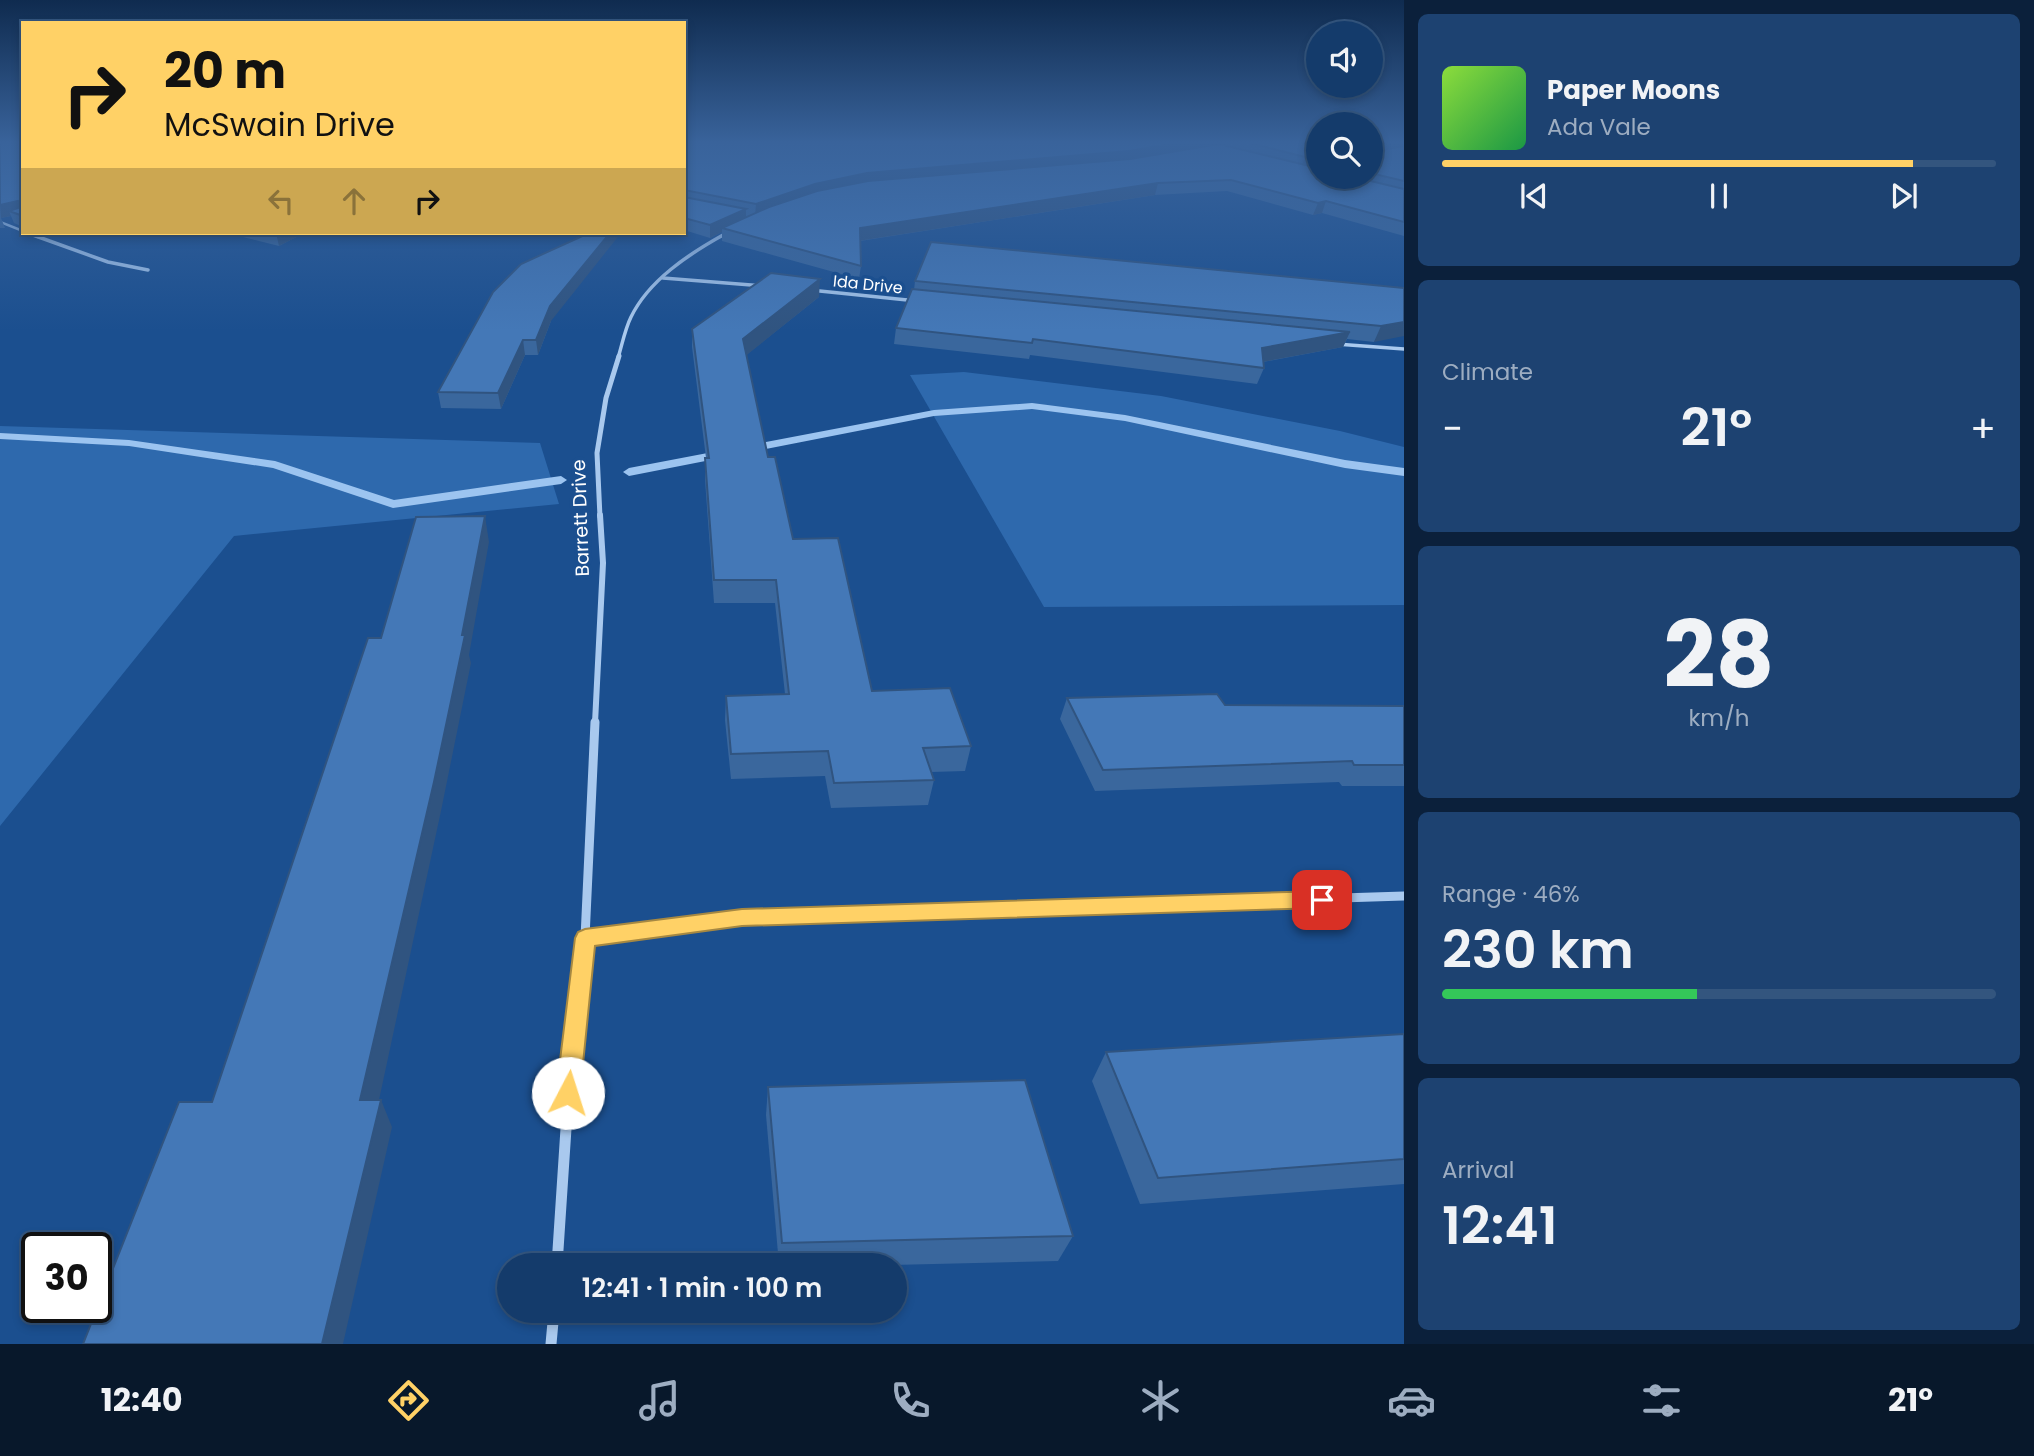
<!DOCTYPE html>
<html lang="en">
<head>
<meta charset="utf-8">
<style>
  :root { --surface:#143b6b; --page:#1d4271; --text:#f1f3f6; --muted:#9dadc1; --line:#33557e; --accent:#ffd166 }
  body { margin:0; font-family:Poppins,sans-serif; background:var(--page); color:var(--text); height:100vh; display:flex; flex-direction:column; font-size:26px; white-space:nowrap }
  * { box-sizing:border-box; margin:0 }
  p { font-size:23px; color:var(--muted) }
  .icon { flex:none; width:38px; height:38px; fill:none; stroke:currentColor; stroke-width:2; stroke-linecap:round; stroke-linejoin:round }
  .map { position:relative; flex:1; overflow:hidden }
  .sheet { display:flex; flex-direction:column; gap:14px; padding:14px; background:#0b203b; width:630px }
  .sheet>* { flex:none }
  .hud { position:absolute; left:21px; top:21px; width:665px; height:214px; border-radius:0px; box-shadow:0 4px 10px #0003,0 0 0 2px var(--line); background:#ffd166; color:#111; overflow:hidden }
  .controls { position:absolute; left:1306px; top:21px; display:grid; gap:14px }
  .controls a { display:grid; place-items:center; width:77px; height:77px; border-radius:50%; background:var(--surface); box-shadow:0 4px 10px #0003,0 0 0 2px var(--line); font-size:35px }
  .speed { position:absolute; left:21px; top:1232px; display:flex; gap:14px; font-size:35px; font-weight:700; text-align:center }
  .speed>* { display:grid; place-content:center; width:91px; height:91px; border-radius:50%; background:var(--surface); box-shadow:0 4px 10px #0003,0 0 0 2px var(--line); line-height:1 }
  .speed .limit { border:4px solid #111; border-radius:10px; background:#fff; color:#111 }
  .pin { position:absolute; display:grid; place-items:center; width:60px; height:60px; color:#fff; margin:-30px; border-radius:14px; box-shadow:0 4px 10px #0006 }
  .me { position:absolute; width:77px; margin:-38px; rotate:5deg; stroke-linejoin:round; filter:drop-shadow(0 0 5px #0008) }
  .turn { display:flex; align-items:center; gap:24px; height:147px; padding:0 28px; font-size:32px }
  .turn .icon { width:91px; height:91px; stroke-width:2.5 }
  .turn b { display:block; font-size:49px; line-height:60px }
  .lanes { display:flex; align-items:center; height:66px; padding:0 28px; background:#0003; justify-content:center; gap:35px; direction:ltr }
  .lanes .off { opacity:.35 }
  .big { font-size:52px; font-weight:600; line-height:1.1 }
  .sheet .card { flex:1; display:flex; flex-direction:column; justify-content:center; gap:10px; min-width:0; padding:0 24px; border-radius:10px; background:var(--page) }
  .sheet .dial { align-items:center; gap:0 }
  .dial b { font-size:91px; line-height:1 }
  .song { display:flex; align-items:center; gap:21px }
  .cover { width:84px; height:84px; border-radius:10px; background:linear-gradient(135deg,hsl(90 70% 55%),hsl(140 70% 35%)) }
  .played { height:7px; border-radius:4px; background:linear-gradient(90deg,var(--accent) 85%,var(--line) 85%) }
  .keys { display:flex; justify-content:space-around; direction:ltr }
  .heat { display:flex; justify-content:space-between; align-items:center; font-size:38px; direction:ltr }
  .charge { height:10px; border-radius:5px; background:linear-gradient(90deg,#34c759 46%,var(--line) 0) }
  .trip { position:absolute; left:497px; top:1253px; width:410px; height:70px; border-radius:35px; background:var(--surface); box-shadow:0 4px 10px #0003,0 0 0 2px var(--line); font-weight:600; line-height:70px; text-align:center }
  .dock { display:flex; height:112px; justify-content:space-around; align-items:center; background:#08182b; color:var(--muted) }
  .dock .icon { width:49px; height:49px }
  .dock .active { color:var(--accent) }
  .dock b { font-size:32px; color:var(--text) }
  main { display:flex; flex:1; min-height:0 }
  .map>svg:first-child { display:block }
  .green { fill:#2e69ad }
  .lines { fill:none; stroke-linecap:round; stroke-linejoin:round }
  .stream { fill:#9cc4f0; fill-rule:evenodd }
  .minor-far5 { stroke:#a9c9ee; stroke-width:2.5 }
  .minor-far4 { stroke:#a9c9ee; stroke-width:3.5 }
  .minor-far3 { stroke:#a9c9ee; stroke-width:5 }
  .minor-far2 { stroke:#a9c9ee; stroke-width:6 }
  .minor-far1 { stroke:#a9c9ee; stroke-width:9 }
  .minor { stroke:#a9c9ee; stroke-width:11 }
  .wall { fill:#3a679d }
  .shaded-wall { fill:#305480 }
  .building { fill:#4478b7; stroke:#305480; stroke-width:2 }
  .route { fill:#ffd166; stroke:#a68842; stroke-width:2 }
  .labels { text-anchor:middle; stroke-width:7; stroke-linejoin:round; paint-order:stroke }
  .far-street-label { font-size:16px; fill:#fff; stroke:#1b4f8f }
  .street-label { font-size:19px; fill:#fff; stroke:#1b4f8f }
</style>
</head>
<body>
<main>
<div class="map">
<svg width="1404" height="1344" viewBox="0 0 1404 1344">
  <rect width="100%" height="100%" fill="#1b4f8f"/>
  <g class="green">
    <path d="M964,372L1161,396L1340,431L1404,447V605L1044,607L910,375Z"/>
    <path d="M0,426L540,443L559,504L234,536L0,826Z"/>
  </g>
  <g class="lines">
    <g class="stream">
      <path d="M1032,403L1125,415L1345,460L1404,468V476L1345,468L1125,421L1032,409L934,416L629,476L623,472L629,468L934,410Z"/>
      <path d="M0,433L129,440L275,461L394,500L561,476L567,480L561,484L393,508L273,468L129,446L0,439Z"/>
    </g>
    <g class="minor-far5">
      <path d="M0,222L23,231"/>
      <path d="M28,233L38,237"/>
      <path d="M720,237L730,231"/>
    </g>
    <g class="minor-far4">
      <path d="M33,235L108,262L148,270"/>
      <path d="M663,278L764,286"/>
      <path d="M810,290L917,301"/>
      <path d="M1336,344L1404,349"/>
      <path d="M618,358C622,345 625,329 631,317C649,280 689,254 723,235"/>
    </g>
    <path class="minor-far3" d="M600,517L597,453L606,398L619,356"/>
    <path class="minor-far2" d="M595,723L603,563L600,515"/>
    <g class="minor-far1">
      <path d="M585,938L742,917L1404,896"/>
      <path d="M579,993L585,938L595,722"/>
    </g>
    <g class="minor">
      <path d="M557,1265L570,1068L579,991"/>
      <path d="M551,1344L554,1311"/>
    </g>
  </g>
  <g class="wall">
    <path d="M0,142H23V227L14,223L11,216L1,218L5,228H0Z"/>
    <path d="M684,142L1198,147L1211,145L1202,142H1318V164L1310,166L1318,177H1370V142H1404V236L1322,213L1313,215L1227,191L1155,195L860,241L861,266L859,279L722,241V232L710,238L684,230Z"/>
    <path d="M227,233H304L279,246Z"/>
    <path d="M634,233H662L655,236Z"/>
    <path d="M915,281L1404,288L1374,342L1347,339L1343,347L1263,362L1264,368L1257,384L1030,355L1029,359L894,344L896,328L914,290Z"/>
    <path d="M819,297L746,355L768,457L793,539L872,691L971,746L965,771L931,772L934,780L928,805L831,808L825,776L731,779L725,720L726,696L785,694L775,603H714L705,480V458H706L692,347V329Z"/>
    <path d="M551,321L538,355H525L501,409L441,408L438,392Z"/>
    <path d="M1067,698L1225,705L1404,706V786H1342L1339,782L1095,791L1060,719Z"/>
    <path d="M1404,1034V1184L1140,1204L1092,1081L1106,1052Z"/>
    <path d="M768,1087L1073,1236L1058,1261L892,1265H779L766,1115Z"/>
  </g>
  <g class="shaded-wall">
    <path d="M1181,142H1200L1198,149L755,216L756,204L815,184L867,173Z"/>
    <path d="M1382,142H1404V149L1370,154V149L1373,144Z"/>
    <path d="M1318,154V164L1301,168L1305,157Z"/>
    <path d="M1158,183L1155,195L858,241L860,228Z"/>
    <path d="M18,201L23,213L9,211L11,216L1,218L0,205Z"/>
    <path d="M1326,201L1322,213L1313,215L1318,203Z"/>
    <path d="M746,209V221L722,228V232L710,238V225Z"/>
    <path d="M276,233H304L279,246Z"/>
    <path d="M610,233H621L551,321L538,355L536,340L550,306Z"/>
    <path d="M820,279L819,297L743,358V339Z"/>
    <path d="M1404,322V336L1374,342L1381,326Z"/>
    <path d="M1350,332L1343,347L1257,363L1262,348Z"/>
    <path d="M523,340L525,355L501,409L498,393Z"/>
    <path d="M485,516L489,542L469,655L471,663L441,811L373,1128L360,1100L462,635Z"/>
    <path d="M381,1100L392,1127L343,1344H322Z"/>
  </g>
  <g class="building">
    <path d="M0,142H23V216L9,211L21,207L18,201L0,205Z"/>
    <path d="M684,142H1181L1129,151L867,173L815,184L756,204L684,190Z"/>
    <path d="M1246,142H1318V154L1305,157Z"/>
    <path d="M1370,142H1382L1373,144L1370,149L1375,151L1404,146V181L1370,173Z"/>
    <path d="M1219,144L1318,168V177H1354L1404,189V222L1326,201L1318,203L1231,180L1158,183L860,228L861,266L722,228L769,207L817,191L868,181L1130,159Z"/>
    <path d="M684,197L746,209L710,225L684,218Z"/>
    <path d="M589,233H610L550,306L536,340H523L498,393L438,392L493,292L521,264Z"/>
    <path d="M931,242L1404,288V322L1381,326L915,281Z"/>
    <path d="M771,273L820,279L743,339L768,457H775L793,539L838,538L872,691L950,688L971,746L923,748L934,780L834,783L828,751L731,754L726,696L789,694L776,580H714L705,458H709L692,329Z"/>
    <path d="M912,289L1350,332L1262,348L1264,368L1033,339L1032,343L896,328Z"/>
    <path d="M485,516L462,635H465L434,782L360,1100H381L322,1344H83L179,1102H212L368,638H381L416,517Z"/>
    <path d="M1217,694L1225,705L1404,706V765H1354L1352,761L1103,770L1067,698Z"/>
    <path d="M1404,1034V1159L1158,1178L1106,1052Z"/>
    <path d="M1025,1080L1073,1236L782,1243L768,1087Z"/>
  </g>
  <linearGradient id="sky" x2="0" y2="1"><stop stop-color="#0f2b4f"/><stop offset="0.43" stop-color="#39639b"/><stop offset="1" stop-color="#39639b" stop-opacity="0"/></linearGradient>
  <rect width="1404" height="331" fill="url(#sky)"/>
  <path class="route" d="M1322,891L1329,894L1332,900L1329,906L1322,908L742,926L595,946L580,1093L577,1101L568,1104L560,1101L556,1093L575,938L578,932L585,929L742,909Z"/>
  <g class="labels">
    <g class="far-street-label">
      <text transform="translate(868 284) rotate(6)" y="6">Ida Drive</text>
    </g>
    <g class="street-label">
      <text transform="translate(580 518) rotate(-92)" y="7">Barrett Drive</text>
    </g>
  </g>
</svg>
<div class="controls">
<a><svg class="icon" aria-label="sound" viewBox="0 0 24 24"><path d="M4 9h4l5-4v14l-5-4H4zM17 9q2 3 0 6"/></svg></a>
<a><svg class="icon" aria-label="search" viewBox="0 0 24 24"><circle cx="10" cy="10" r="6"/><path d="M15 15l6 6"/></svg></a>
</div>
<div class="speed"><div class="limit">30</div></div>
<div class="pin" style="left:1322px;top:900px;background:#d93025"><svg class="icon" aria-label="arrive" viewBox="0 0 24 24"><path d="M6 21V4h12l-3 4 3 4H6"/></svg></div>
<svg class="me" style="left:568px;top:1093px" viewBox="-20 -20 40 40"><circle r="19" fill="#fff"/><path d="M0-13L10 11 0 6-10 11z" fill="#ffd166"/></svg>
<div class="trip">12:41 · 1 min · 100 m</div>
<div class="hud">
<div class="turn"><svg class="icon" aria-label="right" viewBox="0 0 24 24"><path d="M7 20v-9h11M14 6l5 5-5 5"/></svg><div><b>20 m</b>McSwain Drive</div></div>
<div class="lanes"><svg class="icon off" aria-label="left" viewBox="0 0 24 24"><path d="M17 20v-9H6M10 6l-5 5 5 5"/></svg><svg class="icon off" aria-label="ahead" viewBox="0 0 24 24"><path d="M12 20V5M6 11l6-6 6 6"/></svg><svg class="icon" aria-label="right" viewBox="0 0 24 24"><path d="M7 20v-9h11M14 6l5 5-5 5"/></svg></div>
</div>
</div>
<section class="sheet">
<div class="card">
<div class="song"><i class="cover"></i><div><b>Paper Moons</b><p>Ada Vale</p></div></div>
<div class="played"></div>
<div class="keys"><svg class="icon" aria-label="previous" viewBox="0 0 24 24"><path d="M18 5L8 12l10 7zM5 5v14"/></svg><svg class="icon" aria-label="pause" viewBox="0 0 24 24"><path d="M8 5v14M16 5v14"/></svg><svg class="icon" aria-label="next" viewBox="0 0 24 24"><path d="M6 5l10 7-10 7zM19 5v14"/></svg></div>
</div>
<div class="card"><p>Climate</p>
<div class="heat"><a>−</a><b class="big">21°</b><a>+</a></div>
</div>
<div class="card dial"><b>28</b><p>km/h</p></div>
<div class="card"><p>Range · 46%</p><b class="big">230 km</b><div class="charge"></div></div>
<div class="card"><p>Arrival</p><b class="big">12:41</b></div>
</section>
</main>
<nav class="dock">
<b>12:40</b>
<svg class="icon active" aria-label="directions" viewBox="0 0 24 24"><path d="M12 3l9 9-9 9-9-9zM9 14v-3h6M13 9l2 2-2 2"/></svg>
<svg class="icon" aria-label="music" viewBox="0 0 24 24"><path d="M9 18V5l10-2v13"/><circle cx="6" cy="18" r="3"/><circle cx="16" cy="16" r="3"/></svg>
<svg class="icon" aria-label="phone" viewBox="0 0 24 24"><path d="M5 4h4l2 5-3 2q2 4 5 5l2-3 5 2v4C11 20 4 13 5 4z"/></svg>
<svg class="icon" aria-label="climate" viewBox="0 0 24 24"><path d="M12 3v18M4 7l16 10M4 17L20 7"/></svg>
<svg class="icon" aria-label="car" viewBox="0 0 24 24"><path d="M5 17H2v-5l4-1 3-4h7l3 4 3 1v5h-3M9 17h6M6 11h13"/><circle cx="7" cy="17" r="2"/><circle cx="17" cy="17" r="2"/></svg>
<svg class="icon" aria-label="filters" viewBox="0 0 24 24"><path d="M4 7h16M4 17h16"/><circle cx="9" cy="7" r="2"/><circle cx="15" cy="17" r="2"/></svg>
<b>21°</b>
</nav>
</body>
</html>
